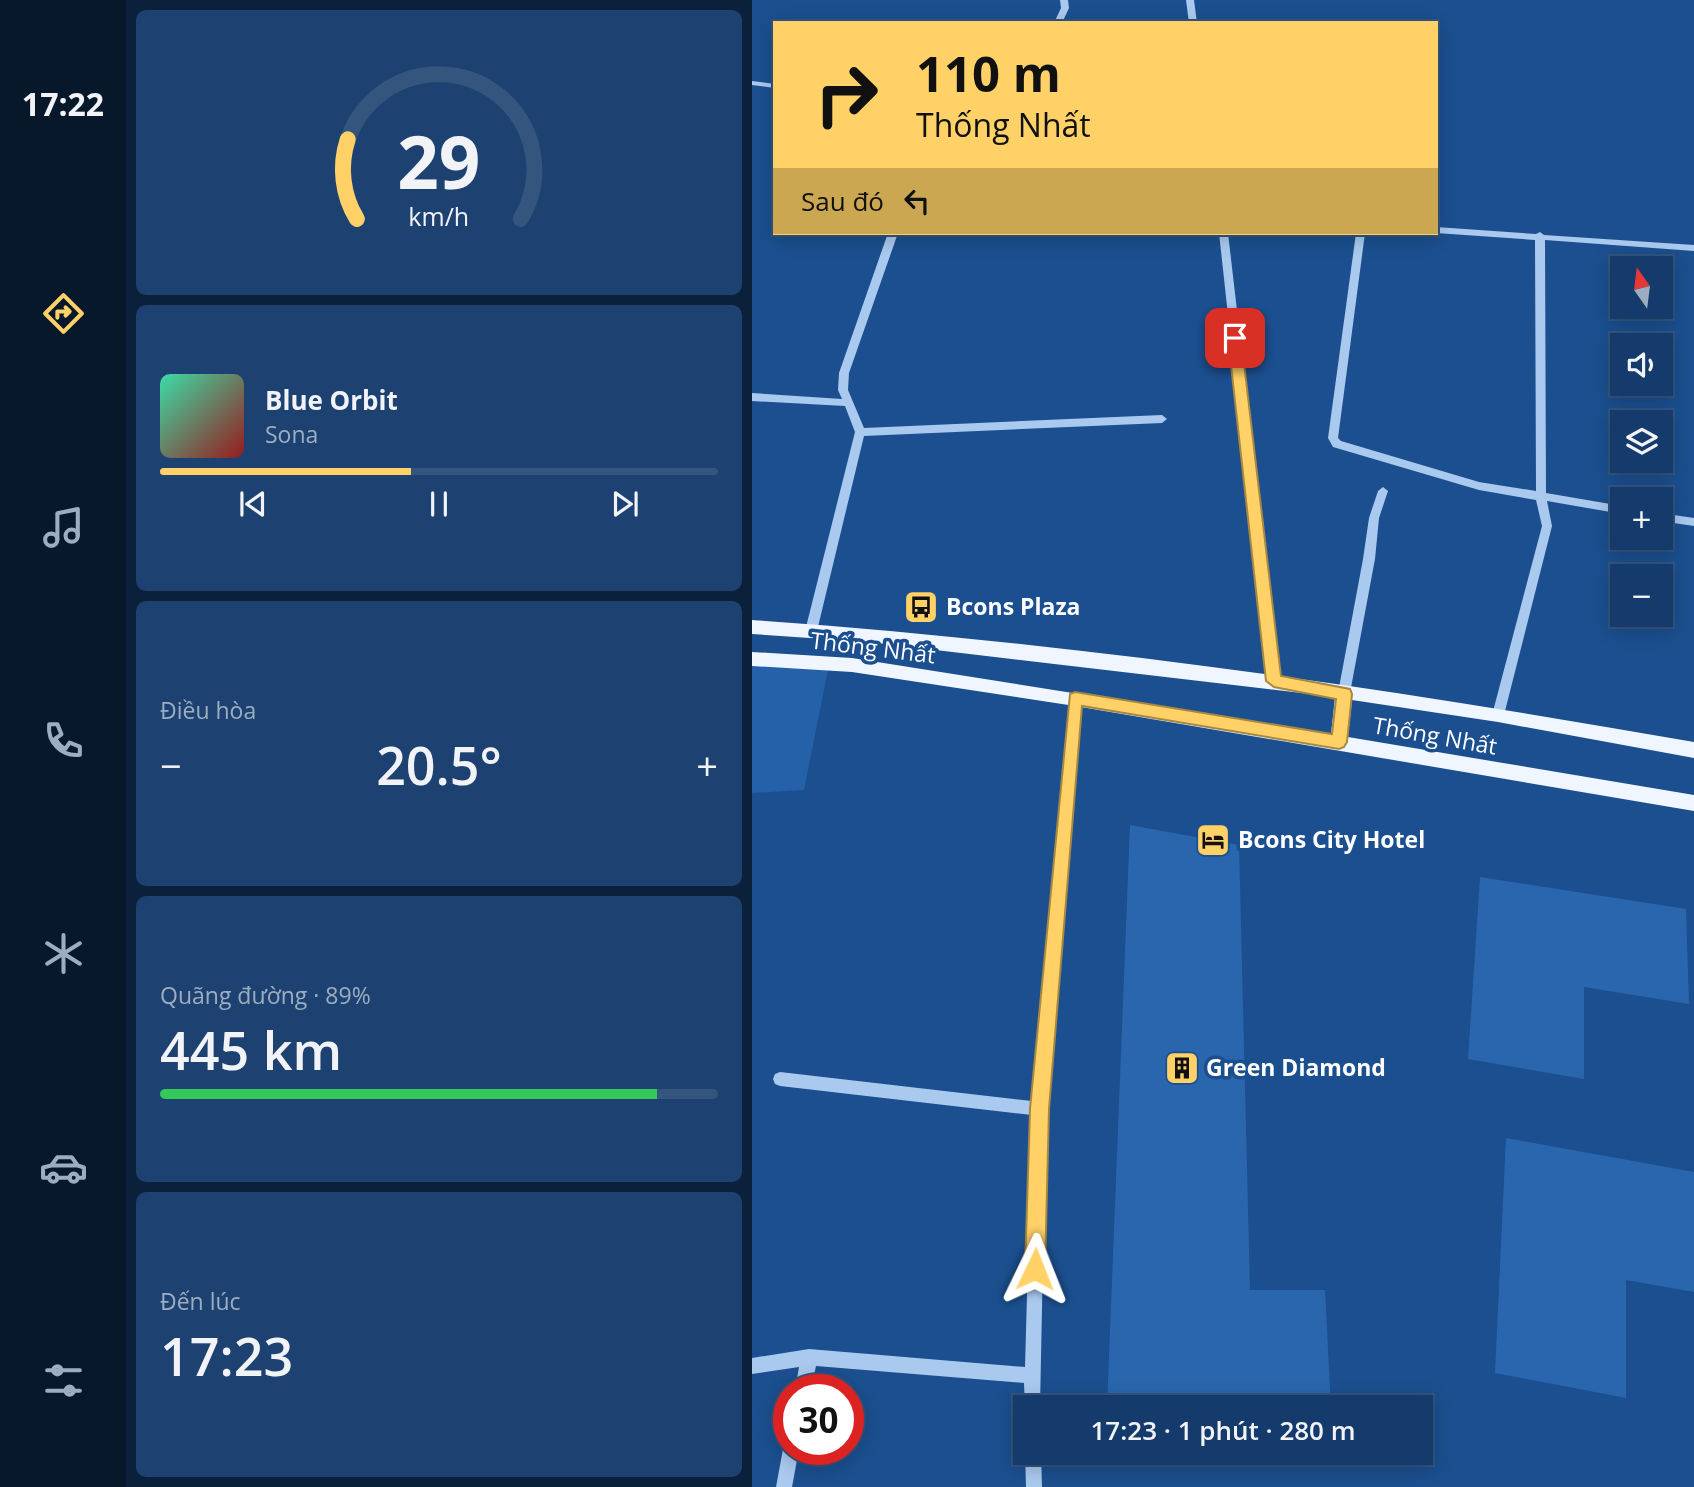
<!DOCTYPE html>
<html lang="vi">
<head>
<meta charset="utf-8">
<style>
  :root { --surface:#143b6b; --page:#1d4271; --text:#f1f3f6; --muted:#9dadc1; --line:#33557e; --accent:#ffd166 }
  body { margin:0; font-family:"Open Sans",sans-serif; background:var(--page); color:var(--text); height:100vh; display:flex; flex-direction:column; font-size:26px; white-space:nowrap }
  * { box-sizing:border-box; margin:0 }
  p { font-size:23px; color:var(--muted) }
  .icon { flex:none; width:38px; height:38px; fill:none; stroke:currentColor; stroke-width:2; stroke-linecap:round; stroke-linejoin:round }
  .map { position:relative; flex:1; overflow:hidden }
  .sheet { display:flex; flex-direction:column; gap:10px; padding:10px; background:#0b203b; width:626px }
  .sheet>* { flex:none }
  .hud { position:absolute; left:21px; top:21px; width:665px; height:214px; border-radius:0px; box-shadow:0 4px 18px #0003,0 0 0 2px var(--line); background:#ffd166; color:#111; overflow:hidden }
  .needle { width:46px; rotate:346deg }
  .buttons { position:absolute; left:858px; top:256px; display:grid; gap:14px }
  .buttons a { display:grid; place-items:center; width:63px; height:63px; border-radius:0px; background:var(--surface); box-shadow:0 4px 18px #0003,0 0 0 2px var(--line); font-size:35px }
  .speed { position:absolute; left:21px; top:1374px; display:flex; gap:14px; font-size:35px; font-weight:700; text-align:center }
  .speed>* { display:grid; place-content:center; width:91px; height:91px; border-radius:50%; background:var(--surface); box-shadow:0 4px 18px #0003,0 0 0 2px var(--line); line-height:1 }
  .speed .limit { border:10px solid #d22; background:#fff; color:#111 }
  .pin { position:absolute; display:grid; place-items:center; width:60px; height:60px; color:#fff; margin:-30px; border-radius:14px; box-shadow:0 4px 10px #0006 }
  .me { position:absolute; width:77px; margin:-38px; rotate:2deg; stroke-linejoin:round; filter:drop-shadow(0 0 5px #0008) }
  .turn { display:flex; align-items:center; gap:24px; height:147px; padding:0 28px; font-size:32px }
  .turn .icon { width:91px; height:91px; stroke-width:2.5 }
  .turn b { display:block; font-size:49px; line-height:60px }
  .then { display:flex; align-items:center; height:66px; padding:0 28px; background:#0003; gap:14px; font-size:26px }
  .big { font-size:52px; font-weight:600; line-height:1.1 }
  .sheet .widget { flex:1; display:flex; flex-direction:column; justify-content:center; gap:10px; min-width:0; padding:0 24px; border-radius:10px; background:var(--page) }
  .sheet .dial { align-items:center; gap:0 }
  .dial svg { height:182px; overflow:visible; fill:none; stroke:var(--line); stroke-width:7; stroke-linecap:round; text-anchor:middle }
  .dial text { fill:var(--text); stroke:none }
  .song { display:flex; align-items:center; gap:21px }
  .cover { width:84px; height:84px; border-radius:10px; background:linear-gradient(135deg,hsl(160 70% 55%),hsl(0 70% 35%)) }
  .played { height:7px; border-radius:4px; background:linear-gradient(90deg,var(--accent) 45%,var(--line) 45%) }
  .keys { display:flex; justify-content:space-around; direction:ltr }
  .heat { display:flex; justify-content:space-between; align-items:center; font-size:38px; direction:ltr }
  .charge { height:10px; border-radius:5px; background:linear-gradient(90deg,#34c759 89%,var(--line) 0) }
  .trip { position:absolute; left:261px; top:1395px; width:420px; height:70px; border-radius:0px; background:var(--surface); box-shadow:0 4px 18px #0003,0 0 0 2px var(--line); font-weight:600; line-height:70px; text-align:center }
  main { display:flex; flex:1; min-height:0 }
  .tabs { display:flex; flex-direction:column; width:126px; justify-content:space-around; align-items:center; background:#08182b; color:var(--muted) }
  .tabs .icon { width:49px; height:49px }
  .tabs .active { color:var(--accent) }
  .tabs b { font-size:32px; color:var(--text) }
  .map>svg:first-child { display:block }
  .green { fill:#2461a8 }
  .building { fill:#2a66ad }
  .lines { fill:none; stroke-linecap:round; stroke-linejoin:round }
  .minor { fill:#a9c9ee; fill-rule:evenodd }
  .major { fill:#f0f6ff; fill-rule:evenodd }
  .route { fill:#ffd166; stroke:#a68842; stroke-width:2 }
  .labels { text-anchor:middle; stroke-width:7; stroke-linejoin:round; paint-order:stroke }
  .poi-label { font-size:23px; font-weight:bold; fill:#fff; stroke:#1b4f8f; text-anchor:start }
  .street-label { font-size:23px; fill:#fff; stroke:#1b4f8f }
</style>
</head>
<body>
<main>
<nav class="tabs">
<b>17:22</b>
<svg class="icon active" aria-label="directions" viewBox="0 0 24 24"><path d="M12 3l9 9-9 9-9-9zM9 14v-3h6M13 9l2 2-2 2"/></svg>
<svg class="icon" aria-label="music" viewBox="0 0 24 24"><path d="M9 18V5l10-2v13"/><circle cx="6" cy="18" r="3"/><circle cx="16" cy="16" r="3"/></svg>
<svg class="icon" aria-label="phone" viewBox="0 0 24 24"><path d="M5 4h4l2 5-3 2q2 4 5 5l2-3 5 2v4C11 20 4 13 5 4z"/></svg>
<svg class="icon" aria-label="climate" viewBox="0 0 24 24"><path d="M12 3v18M4 7l16 10M4 17L20 7"/></svg>
<svg class="icon" aria-label="car" viewBox="0 0 24 24"><path d="M5 17H2v-5l4-1 3-4h7l3 4 3 1v5h-3M9 17h6M6 11h13"/><circle cx="7" cy="17" r="2"/><circle cx="17" cy="17" r="2"/></svg>
<svg class="icon" aria-label="filters" viewBox="0 0 24 24"><path d="M4 7h16M4 17h16"/><circle cx="9" cy="7" r="2"/><circle cx="15" cy="17" r="2"/></svg>
</nav>
<section class="sheet">
<div class="widget dial"><svg viewBox="0 0 100 80">
<path d="M14 69A42 42 0 1 1 86 69"/>
<path d="M14 69A42 42 0 0 1 10 34" stroke="#ffd166"/>
<text x="50" y="56" font-size="32" font-weight="700">29</text>
<text x="50" y="72" font-size="11">km/h</text>
</svg></div>
<div class="widget">
<div class="song"><i class="cover"></i><div><b>Blue Orbit</b><p>Sona</p></div></div>
<div class="played"></div>
<div class="keys"><svg class="icon" aria-label="previous" viewBox="0 0 24 24"><path d="M18 5L8 12l10 7zM5 5v14"/></svg><svg class="icon" aria-label="pause" viewBox="0 0 24 24"><path d="M8 5v14M16 5v14"/></svg><svg class="icon" aria-label="next" viewBox="0 0 24 24"><path d="M6 5l10 7-10 7zM19 5v14"/></svg></div>
</div>
<div class="widget"><p>Điều hòa</p>
<div class="heat"><a>−</a><b class="big">20.5°</b><a>+</a></div>
</div>
<div class="widget"><p>Quãng đường · 89%</p><b class="big">445 km</b><div class="charge"></div></div>
<div class="widget"><p>Đến lúc</p><b class="big">17:23</b></div>
</section>
<div class="map">
<svg width="942" height="1487" viewBox="0 0 942 1487">
  <rect width="100%" height="100%" fill="#1b4f8f"/>
  <path class="green" d="M0,661L77,665L52,790L0,793Z"/>
  <g class="building">
    <path d="M378,825L487,845L498,1290H573L579,1407H355Z"/>
    <path d="M728,877L934,909L937,1004L832,987V1079L716,1059Z"/>
    <path d="M754,1138L942,1172V1292L874,1280V1398L743,1373Z"/>
  </g>
  <g class="lines">
    <g class="minor">
      <path d="M308,0H316L317,8L310,23H302L309,8Z"/>
      <path d="M434,0H442L445,23H437Z"/>
      <path d="M0,81L23,84V88L0,85Z"/>
      <path d="M684,227L784,234L788,232L792,235L942,245V251L793,240L794,493L870,506V514L795,501L800,526L752,715L750,719H742L740,715L790,526L784,500L727,490L581,447L576,438L604,233H613L586,438L589,441L727,482L784,491L783,240L684,233Z"/>
      <path d="M136,233H146L97,373L96,390L112,428L410,415L415,419L410,423L112,436L65,631L59,636L53,631L103,432L93,406L0,401V393L90,399L86,390L87,373Z"/>
      <path d="M467,233H476L528,681L526,685H518L516,681Z"/>
      <path d="M631,487L636,491L627,518L623,559L598,693L596,697H588L586,693L611,559L617,518L626,491Z"/>
      <path d="M908,513L942,518V526L908,521Z"/>
      <path d="M323,694L327,695L329,699L294,1109L288,1407H273V1410L272,1383L64,1366L59,1390H43L47,1367L0,1374V1358L57,1349L273,1367L280,1115L28,1086L23,1084L21,1079L23,1074L28,1072L280,1101L317,699L319,695Z"/>
      <path d="M37,1442V1449H47L40,1487H24L31,1449L33,1443Z"/>
      <path d="M273,1451L289,1452L290,1487H274Z"/>
    </g>
    <path class="major" d="M0,620C316,642 630,687 942,742V758L746,722L600,700L596,737L942,795V811L323,706L100,672L0,666V652L100,658L579,734L583,697L116,642L0,634Z"/>
  </g>
  <path class="route" d="M483,334L489,338L529,676L598,689L600,694L595,742L592,747L587,749L330,706L297,1109L293,1269L290,1276L283,1279L276,1276L273,1269L278,1109L318,694L323,692L580,734L584,699L522,687L514,681L476,338Z"/>
  <defs>
    <g id="bus-square" transform="scale(1.75)"><rect x="-9" y="-9" width="18" height="18" rx="4" fill="#ffd166" stroke="#1b4f8f"/><path d="M-5-6H5V4H4V6H2V4H-2V6H-4V4H-5ZM-3.5-4V0h7V-4ZM-3.5 1.2v1.5H-2V1.2ZM2 1.2v1.5H3.5V1.2Z" fill="#111"/></g>
    <g id="hotel-square" transform="scale(1.75)"><rect x="-9" y="-9" width="18" height="18" rx="4" fill="#ffd166" stroke="#1b4f8f"/><path d="M-6-4.5h1.5V1H6V5H4.5V3h-9V5H-6ZM-4 0a1.8 1.8 0 1 1 3.6 0ZM.5 0V-2.5h3Q6-2.5 6 0Z" fill="#111"/></g>
    <g id="building-square" transform="scale(1.75)"><rect x="-9" y="-9" width="18" height="18" rx="4" fill="#ffd166" stroke="#1b4f8f"/><path d="M-4-6H4V6H1V3H-1V6H-4ZM-2.5-4.3h1.7v1.8h-1.7ZM.8-4.3h1.7v1.8H.8ZM-2.5-1h1.7V.8h-1.7ZM.8-1h1.7V.8H.8Z" fill="#111"/></g>
  </defs>
  <g fill-rule="evenodd">
    <use href="#bus-square" x="169" y="607"/>
    <use href="#hotel-square" x="461" y="840"/>
    <use href="#building-square" x="430" y="1068"/>
  </g>
  <g class="labels">
    <g class="poi-label">
      <text x="194" y="615">Bcons Plaza</text>
      <text x="486" y="848">Bcons City Hotel</text>
      <text x="454" y="1076">Green Diamond</text>
    </g>
    <g class="street-label">
      <text transform="translate(121 648) rotate(7)" y="8">Thống Nhất</text>
      <text transform="translate(683 736) rotate(10)" y="8">Thống Nhất</text>
    </g>
  </g>
</svg>
<div class="buttons">
<a><svg class="needle" viewBox="-14 -14 28 28"><path d="M0-13l5 13h-10z" fill="#e53935"/><path d="M0 13l5-13h-10z" fill="#9dadc1"/></svg></a>
<a><svg class="icon" aria-label="sound" viewBox="0 0 24 24"><path d="M4 9h4l5-4v14l-5-4H4zM17 9q2 3 0 6"/></svg></a>
<a><svg class="icon" aria-label="layers" viewBox="0 0 24 24"><path d="M12 4l9 5-9 5-9-5zM3 14l9 5 9-5"/></svg></a>
<a>+</a>
<a>−</a>
</div>
<div class="speed"><div class="limit">30</div></div>
<div class="pin" style="left:483px;top:338px;background:#d93025"><svg class="icon" aria-label="arrive" viewBox="0 0 24 24"><path d="M6 21V4h12l-3 4 3 4H6"/></svg></div>
<svg class="me" style="left:283px;top:1269px" viewBox="-20 -20 40 40"><path d="M0-17L14 15 0 8-14 15z" fill="#ffd166" stroke="#fff" stroke-width="4"/></svg>
<div class="trip">17:23 · 1 phút · 280 m</div>
<div class="hud">
<div class="turn"><svg class="icon" aria-label="right" viewBox="0 0 24 24"><path d="M7 20v-9h11M14 6l5 5-5 5"/></svg><div><b>110 m</b>Thống Nhất</div></div>
<div class="then">Sau đó<svg class="icon" aria-label="left" viewBox="0 0 24 24"><path d="M17 20v-9H6M10 6l-5 5 5 5"/></svg></div>
</div>
</div>
</main>
</body>
</html>
